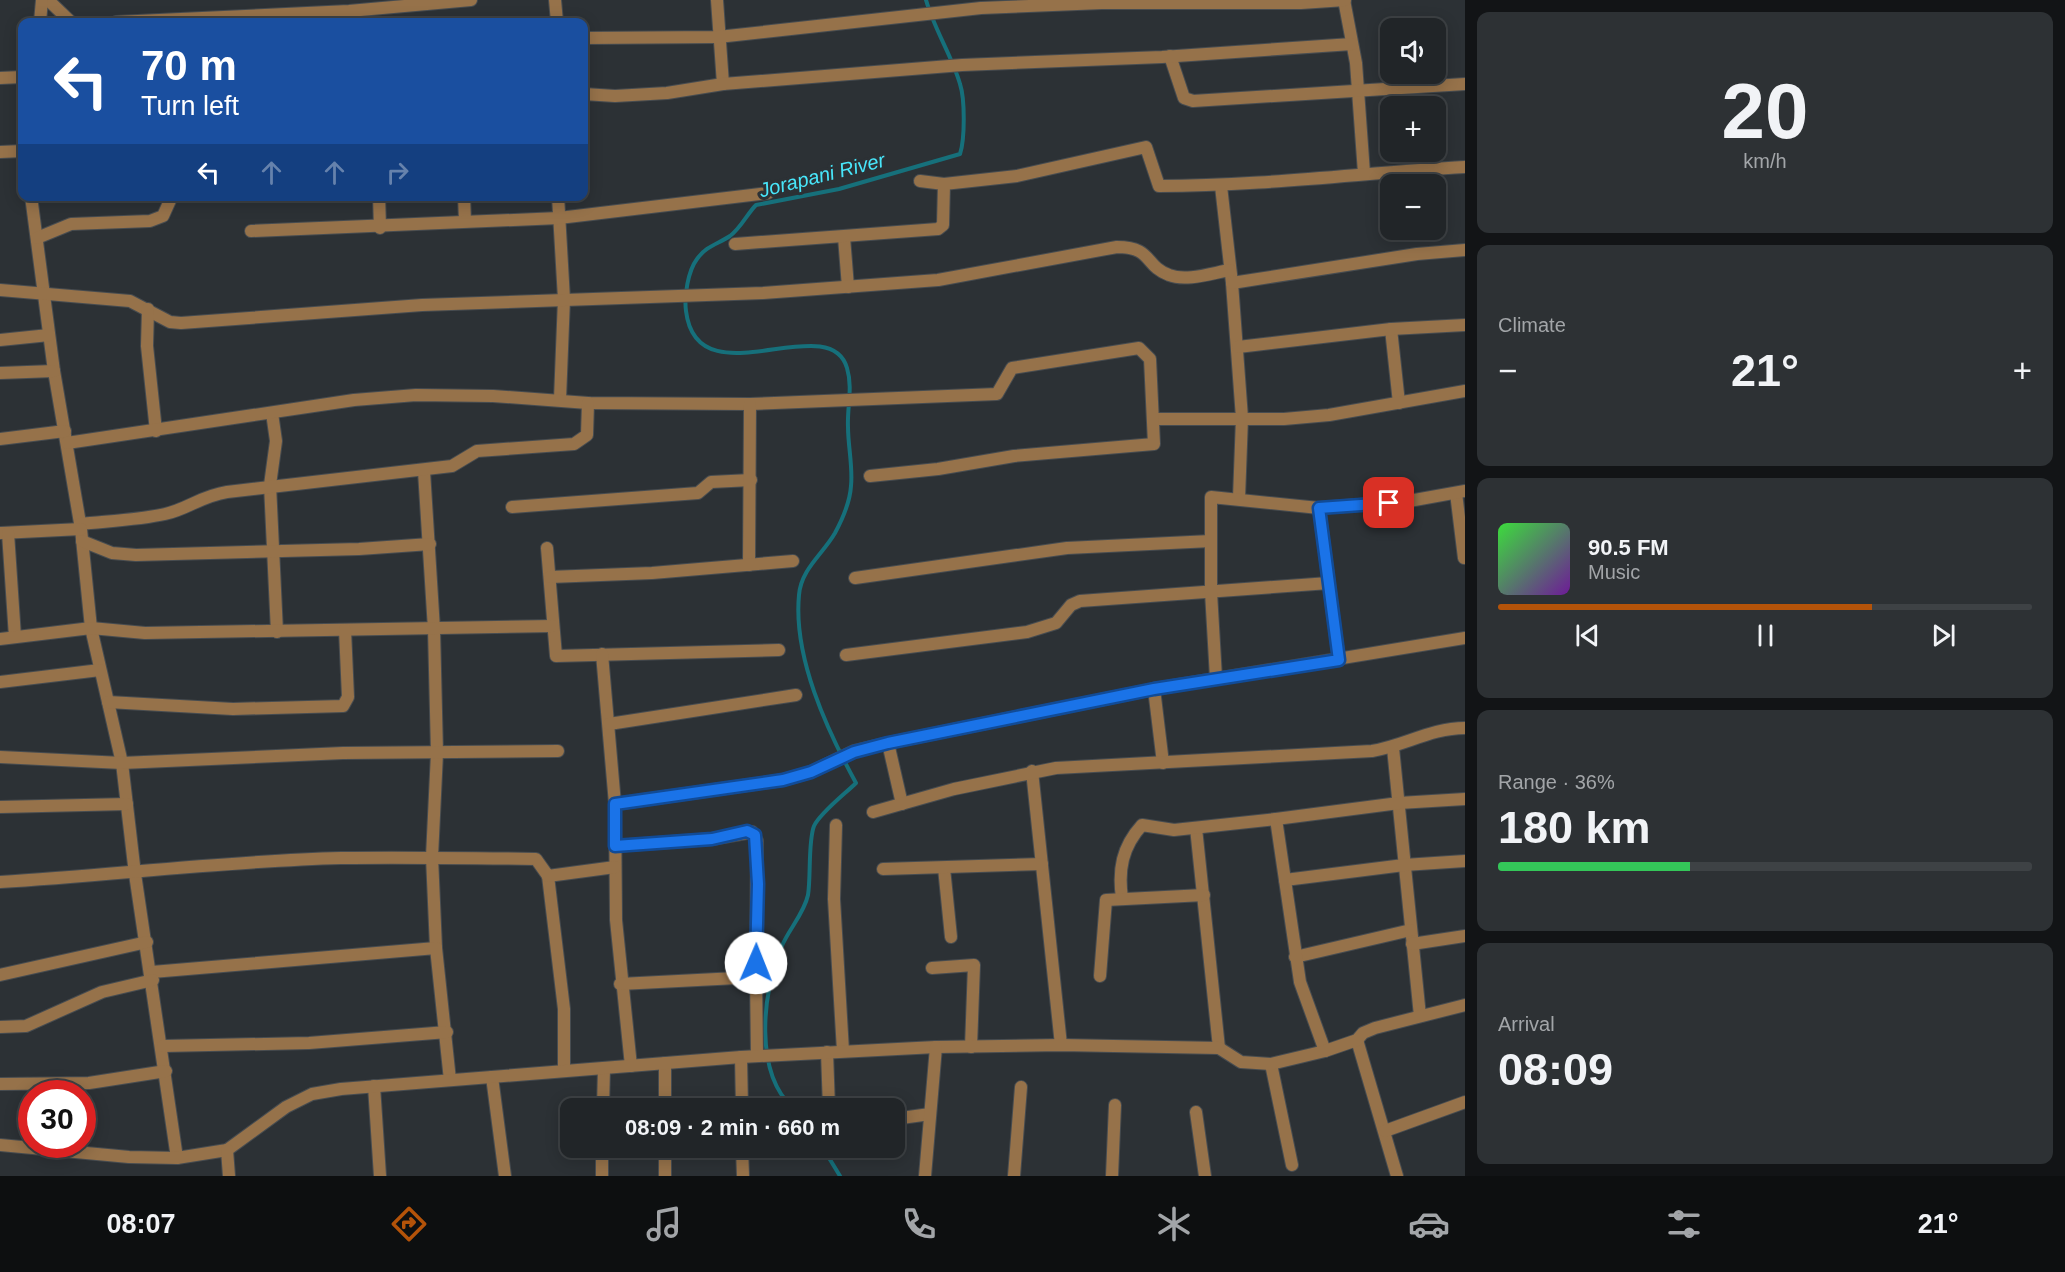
<!DOCTYPE html>
<html lang="en">
<head>
<meta charset="utf-8">
<style>
  :root { --surface:#212528; --page:#2d3134; --text:#f1f3f6; --muted:#a2a5a8; --line:#3e4245; --accent:#b45309 }
  body { margin:0; font-family:Helvetica,sans-serif; background:var(--page); color:var(--text); height:100vh; display:flex; flex-direction:column; font-size:22px; white-space:nowrap }
  * { box-sizing:border-box; margin:0 }
  p { font-size:20px; color:var(--muted) }
  .icon { flex:none; width:33px; height:33px; fill:none; stroke:currentColor; stroke-width:2; stroke-linecap:round; stroke-linejoin:round }
  .map { position:relative; flex:1; overflow:hidden }
  .details { display:flex; flex-direction:column; gap:12px; padding:12px; background:#121416; width:600px }
  .details>* { flex:none }
  .hud { position:absolute; left:18px; top:18px; width:570px; height:183px; border-radius:12px; box-shadow:0 3px 15px #0003,0 0 0 2px var(--line); background:#1a4fa0; color:#fff; overflow:hidden }
  .controls { position:absolute; left:1380px; top:18px; display:grid; gap:12px }
  .controls a { display:grid; place-items:center; width:66px; height:66px; border-radius:12px; background:var(--surface); box-shadow:0 3px 15px #0003,0 0 0 2px var(--line); font-size:30px }
  .speed { position:absolute; left:18px; top:1080px; display:flex; gap:12px; font-size:30px; font-weight:700; text-align:center }
  .speed>* { display:grid; place-content:center; width:78px; height:78px; border-radius:50%; background:var(--surface); box-shadow:0 3px 15px #0003,0 0 0 2px var(--line); line-height:1 }
  .speed .limit { border:9px solid #d22; background:#fff; color:#111 }
  .pin { position:absolute; display:grid; place-items:center; width:51px; height:51px; color:#fff; margin:-26px; border-radius:12px; box-shadow:0 3px 9px #0006 }
  .me { position:absolute; width:66px; margin:-33px; rotate:1deg; stroke-linejoin:round; filter:drop-shadow(0 0 4px #0008) }
  .turn { display:flex; align-items:center; gap:21px; height:126px; padding:0 24px; font-size:27px }
  .turn .icon { width:78px; height:78px; stroke-width:2.5 }
  .turn b { display:block; font-size:42px; line-height:51px }
  .lanes { display:flex; align-items:center; height:57px; padding:0 24px; background:#0003; justify-content:center; gap:30px; direction:ltr }
  .lanes .off { opacity:.35 }
  .big { font-size:45px; font-weight:700; line-height:1.1 }
  .details .widget { flex:1; display:flex; flex-direction:column; justify-content:center; gap:9px; min-width:0; padding:0 21px; border-radius:12px; background:var(--page) }
  .details .dial { align-items:center; gap:0 }
  .dial b { font-size:78px; line-height:1 }
  .song { display:flex; align-items:center; gap:18px }
  .cover { width:72px; height:72px; border-radius:9px; background:linear-gradient(135deg,hsl(120 70% 55%),hsl(280 70% 35%)) }
  .played { height:6px; border-radius:3px; background:linear-gradient(90deg,var(--accent) 70%,var(--line) 70%) }
  .keys { display:flex; justify-content:space-around; direction:ltr }
  .heat { display:flex; justify-content:space-between; align-items:center; font-size:33px; direction:ltr }
  .charge { height:9px; border-radius:4px; background:linear-gradient(90deg,#34c759 36%,var(--line) 0) }
  .trip { position:absolute; left:560px; top:1098px; width:345px; height:60px; border-radius:12px; background:var(--surface); box-shadow:0 3px 15px #0003,0 0 0 2px var(--line); font-weight:700; line-height:60px; text-align:center }
  .tabs { display:flex; height:96px; justify-content:space-around; align-items:center; background:#0d0f10; color:var(--muted) }
  .tabs .icon { width:42px; height:42px }
  .tabs .selected { color:var(--accent) }
  .tabs b { font-size:27px; color:var(--text) }
  main { display:flex; flex:1; min-height:0 }
  .map>svg:first-child { display:block }
  .lines { fill:none; stroke-linecap:round; stroke-linejoin:round }
  .stream { stroke:#16707b; stroke-width:4 }
  .street-casing { stroke:#474c50; stroke-width:14 }
  .street { stroke:#96724a; stroke-width:12 }
  .route-casing { stroke:#114b97; stroke-width:15 }
  .route { stroke:#1a73e8; stroke-width:10 }
  .labels { text-anchor:middle; stroke-width:6; stroke-linejoin:round; paint-order:stroke }
  .water-label { font-size:20px; font-style:italic; fill:#48e6fa; stroke:#2c3135 }
</style>
</head>
<body>
<main>
<div class="map">
<svg width="1465" height="1176" viewBox="0 0 1465 1176">
  <rect width="100%" height="100%" fill="#2c3135"/>
  <g class="lines">
    <g class="stream">
      <path d="M793,1108C754,1073 762,993 781,948C788,930 804,914 808,895C811,877 808,841 814,826C820,813 846,793 856,783C827,730 793,657 799,595C801,569 823,554 835,533C842,520 850,501 851,486C853,467 848,446 848,427C847,407 853,388 847,368C829,307 697,402 686,311C684,296 688,271 697,259C706,246 718,244 730,236C741,228 747,214 756,205L839,189L960,154C965,139 965,99 960,84C952,56 935,31 926,0"/>
      <path d="M823,1148L840,1176"/>
    </g>
    <g class="street-casing">
      <g id="street">
        <path d="M48,0L71,22"/>
        <path d="M555,0L557,22"/>
        <path d="M717,0L723,84"/>
        <path d="M1344,0L1356,63L1364,173"/>
        <path d="M40,22L42,0"/>
        <path d="M116,22L349,11L471,0"/>
        <path d="M584,38L718,37L981,8L1102,3H1301L1345,0"/>
        <path d="M1170,56L1184,98L1193,101L1465,84"/>
        <path d="M0,78L22,77"/>
        <path d="M584,94L615,96L667,93L723,84L962,65L1162,57L1352,44"/>
        <path d="M0,152L22,151"/>
        <path d="M920,181L944,184"/>
        <path d="M1221,186L1232,283L1242,418L1239,498"/>
        <path d="M31,196L54,371L81,529L91,628L122,763L135,874L177,1158"/>
        <path d="M379,196L380,228"/>
        <path d="M464,196L465,221"/>
        <path d="M558,196L564,299L560,399"/>
        <path d="M251,231L559,218L768,193"/>
        <path d="M844,237L848,287"/>
        <path d="M37,238L71,224L150,221L163,216L172,196"/>
        <path d="M735,244L938,229L943,225L944,184L1017,176L1146,147L1159,186C1261,186 1363,173 1465,167"/>
        <path d="M1232,283L1417,254L1465,250"/>
        <path d="M0,290L130,301L170,322L181,323L422,305L763,293L938,280L1117,247C1153,247 1144,266 1169,275C1186,282 1212,273 1230,270"/>
        <path d="M148,309L147,346L156,431"/>
        <path d="M1391,329L1399,403"/>
        <path d="M0,340L49,335"/>
        <path d="M1238,347L1391,329L1465,325"/>
        <path d="M0,373L54,371"/>
        <path d="M272,413L276,441L270,485L277,632"/>
        <path d="M1153,419H1284L1329,415L1465,391"/>
        <path d="M0,439L65,431"/>
        <path d="M67,443L354,400L416,395L493,396L588,403L750,404L997,394L1012,368L1139,348L1150,359L1154,444L1014,456L938,469L870,476"/>
        <path d="M424,471L434,629L437,753L432,857L436,948"/>
        <path d="M1456,493L1464,558"/>
        <path d="M512,507L698,493L711,482L751,480"/>
        <path d="M1319,508L1339,660"/>
        <path d="M80,524C108,521 138,520 165,514C188,509 201,496 227,492L452,466L477,451L574,444L587,435L588,403"/>
        <path d="M1,533L81,529"/>
        <path d="M8,533L15,637"/>
        <path d="M82,541L112,553L136,555L359,549L430,544"/>
        <path d="M547,548L556,656L779,650"/>
        <path d="M749,565L750,404"/>
        <path d="M550,577L652,573L793,561"/>
        <path d="M855,578L1067,548L1211,541"/>
        <path d="M0,639L91,628L145,633L553,626"/>
        <path d="M602,654L615,804L616,920L631,1066"/>
        <path d="M846,655L1027,632L1056,623L1071,605L1080,601L1329,583"/>
        <path d="M1216,678L1211,592V497L1319,508L1409,501L1465,491"/>
        <path d="M0,682L100,670"/>
        <path d="M1154,689L1163,763"/>
        <path d="M108,702L233,709L343,706L348,697L345,630"/>
        <path d="M609,724L796,695"/>
        <path d="M888,743L902,804"/>
        <path d="M1393,748L1420,1016"/>
        <path d="M0,757L122,763L343,753L558,751"/>
        <path d="M1032,771L1061,1045"/>
        <path d="M615,804L783,780L811,772L854,751L888,743L1154,689L1465,638"/>
        <path d="M0,807L127,804"/>
        <path d="M873,812L954,789L1056,768L1372,751C1404,746 1431,728 1465,728"/>
        <path d="M836,825L834,899L843,1051"/>
        <path d="M1196,828L1219,1048"/>
        <path d="M615,846L712,839L752,832L757,841L756,977"/>
        <path d="M944,868L951,937"/>
        <path d="M883,869L1042,864"/>
        <path d="M548,876L564,1009V1071"/>
        <path d="M1285,880L1404,865L1465,861"/>
        <path d="M0,882C114,875 227,861 341,858C406,857 471,858 536,859L548,876L615,867"/>
        <path d="M1122,898C1118,870 1122,847 1142,825L1174,830L1276,819"/>
        <path d="M1412,944L1465,936"/>
        <path d="M1295,957L1411,930"/>
        <path d="M932,968L974,965L971,1047"/>
        <path d="M152,972L436,948L450,1080"/>
        <path d="M0,975L147,942"/>
        <path d="M1100,976L1106,900L1204,895"/>
        <path d="M620,984L756,977L757,1056"/>
        <path d="M0,1027L26,1026L102,992L153,980"/>
        <path d="M1357,1040L1397,1176"/>
        <path d="M163,1046L309,1043L447,1032"/>
        <path d="M1325,1051L1300,982L1276,819L1399,803L1465,799"/>
        <path d="M827,1052L829,1108"/>
        <path d="M741,1057L742,1108"/>
        <path d="M665,1063V1108"/>
        <path d="M1271,1064L1292,1165"/>
        <path d="M492,1077L505,1176"/>
        <path d="M0,1084L89,1083L166,1071"/>
        <path d="M374,1086L380,1176"/>
        <path d="M603,1108L604,1068"/>
        <path d="M1196,1112L1205,1176"/>
        <path d="M894,1119L930,1114"/>
        <path d="M1385,1131L1465,1102"/>
        <path d="M0,1145L129,1157L177,1158L227,1150L286,1107L312,1094L341,1089L741,1057L936,1047L1061,1045L1219,1048L1241,1062L1271,1064L1325,1051L1357,1040L1363,1033L1375,1028L1465,1005"/>
        <path d="M665,1148V1176"/>
        <path d="M742,1148L743,1176"/>
        <path d="M227,1150L229,1176"/>
        <path d="M602,1176V1148"/>
        <path d="M925,1176L936,1047"/>
        <path d="M1014,1176L1021,1087"/>
        <path d="M1112,1176L1115,1105"/>
      </g>
    </g>
    <use href="#street" class="street"/>
  </g>
  <g class="lines">
    <g class="route-casing">
      <path id="route" d="M756,963L758,884L755,835L747,831L712,839L615,846V804L783,780L811,772L854,752L888,743L1154,689L1339,660L1319,508L1389,503"/>
    </g>
    <use href="#route" class="route"/>
  </g>
  <g class="labels">
    <g class="water-label">
      <text transform="translate(822 175) rotate(-14)" y="7">Jorapani River</text>
    </g>
  </g>
</svg>
<div class="controls">
<a><svg class="icon" aria-label="sound" viewBox="0 0 24 24"><path d="M4 9h4l5-4v14l-5-4H4zM17 9q2 3 0 6"/></svg></a>
<a>+</a>
<a>−</a>
</div>
<div class="speed"><div class="limit">30</div></div>
<div class="pin" style="left:1389px;top:503px;background:#d93025"><svg class="icon" aria-label="arrive" viewBox="0 0 24 24"><path d="M6 21V4h12l-3 4 3 4H6"/></svg></div>
<svg class="me" style="left:756px;top:963px" viewBox="-20 -20 40 40"><circle r="19" fill="#fff"/><path d="M0-13L10 11 0 6-10 11z" fill="#1a73e8"/></svg>
<div class="trip">08:09 · 2 min · 660 m</div>
<div class="hud">
<div class="turn"><svg class="icon" aria-label="left" viewBox="0 0 24 24"><path d="M17 20v-9H6M10 6l-5 5 5 5"/></svg><div><b>70 m</b>Turn left</div></div>
<div class="lanes"><svg class="icon" aria-label="left" viewBox="0 0 24 24"><path d="M17 20v-9H6M10 6l-5 5 5 5"/></svg><svg class="icon off" aria-label="ahead" viewBox="0 0 24 24"><path d="M12 20V5M6 11l6-6 6 6"/></svg><svg class="icon off" aria-label="ahead" viewBox="0 0 24 24"><path d="M12 20V5M6 11l6-6 6 6"/></svg><svg class="icon off" aria-label="right" viewBox="0 0 24 24"><path d="M7 20v-9h11M14 6l5 5-5 5"/></svg></div>
</div>
</div>
<section class="details">
<div class="widget dial"><b>20</b><p>km/h</p></div>
<div class="widget"><p>Climate</p>
<div class="heat"><a>−</a><b class="big">21°</b><a>+</a></div>
</div>
<div class="widget">
<div class="song"><i class="cover"></i><div><b>90.5 FM</b><p>Music</p></div></div>
<div class="played"></div>
<div class="keys"><svg class="icon" aria-label="previous" viewBox="0 0 24 24"><path d="M18 5L8 12l10 7zM5 5v14"/></svg><svg class="icon" aria-label="pause" viewBox="0 0 24 24"><path d="M8 5v14M16 5v14"/></svg><svg class="icon" aria-label="next" viewBox="0 0 24 24"><path d="M6 5l10 7-10 7zM19 5v14"/></svg></div>
</div>
<div class="widget"><p>Range · 36%</p><b class="big">180 km</b><div class="charge"></div></div>
<div class="widget"><p>Arrival</p><b class="big">08:09</b></div>
</section>
</main>
<nav class="tabs">
<b>08:07</b>
<svg class="icon selected" aria-label="directions" viewBox="0 0 24 24"><path d="M12 3l9 9-9 9-9-9zM9 14v-3h6M13 9l2 2-2 2"/></svg>
<svg class="icon" aria-label="music" viewBox="0 0 24 24"><path d="M9 18V5l10-2v13"/><circle cx="6" cy="18" r="3"/><circle cx="16" cy="16" r="3"/></svg>
<svg class="icon" aria-label="phone" viewBox="0 0 24 24"><path d="M5 4h4l2 5-3 2q2 4 5 5l2-3 5 2v4C11 20 4 13 5 4z"/></svg>
<svg class="icon" aria-label="climate" viewBox="0 0 24 24"><path d="M12 3v18M4 7l16 10M4 17L20 7"/></svg>
<svg class="icon" aria-label="car" viewBox="0 0 24 24"><path d="M5 17H2v-5l4-1 3-4h7l3 4 3 1v5h-3M9 17h6M6 11h13"/><circle cx="7" cy="17" r="2"/><circle cx="17" cy="17" r="2"/></svg>
<svg class="icon" aria-label="filters" viewBox="0 0 24 24"><path d="M4 7h16M4 17h16"/><circle cx="9" cy="7" r="2"/><circle cx="15" cy="17" r="2"/></svg>
<b>21°</b>
</nav>
</body>
</html>
